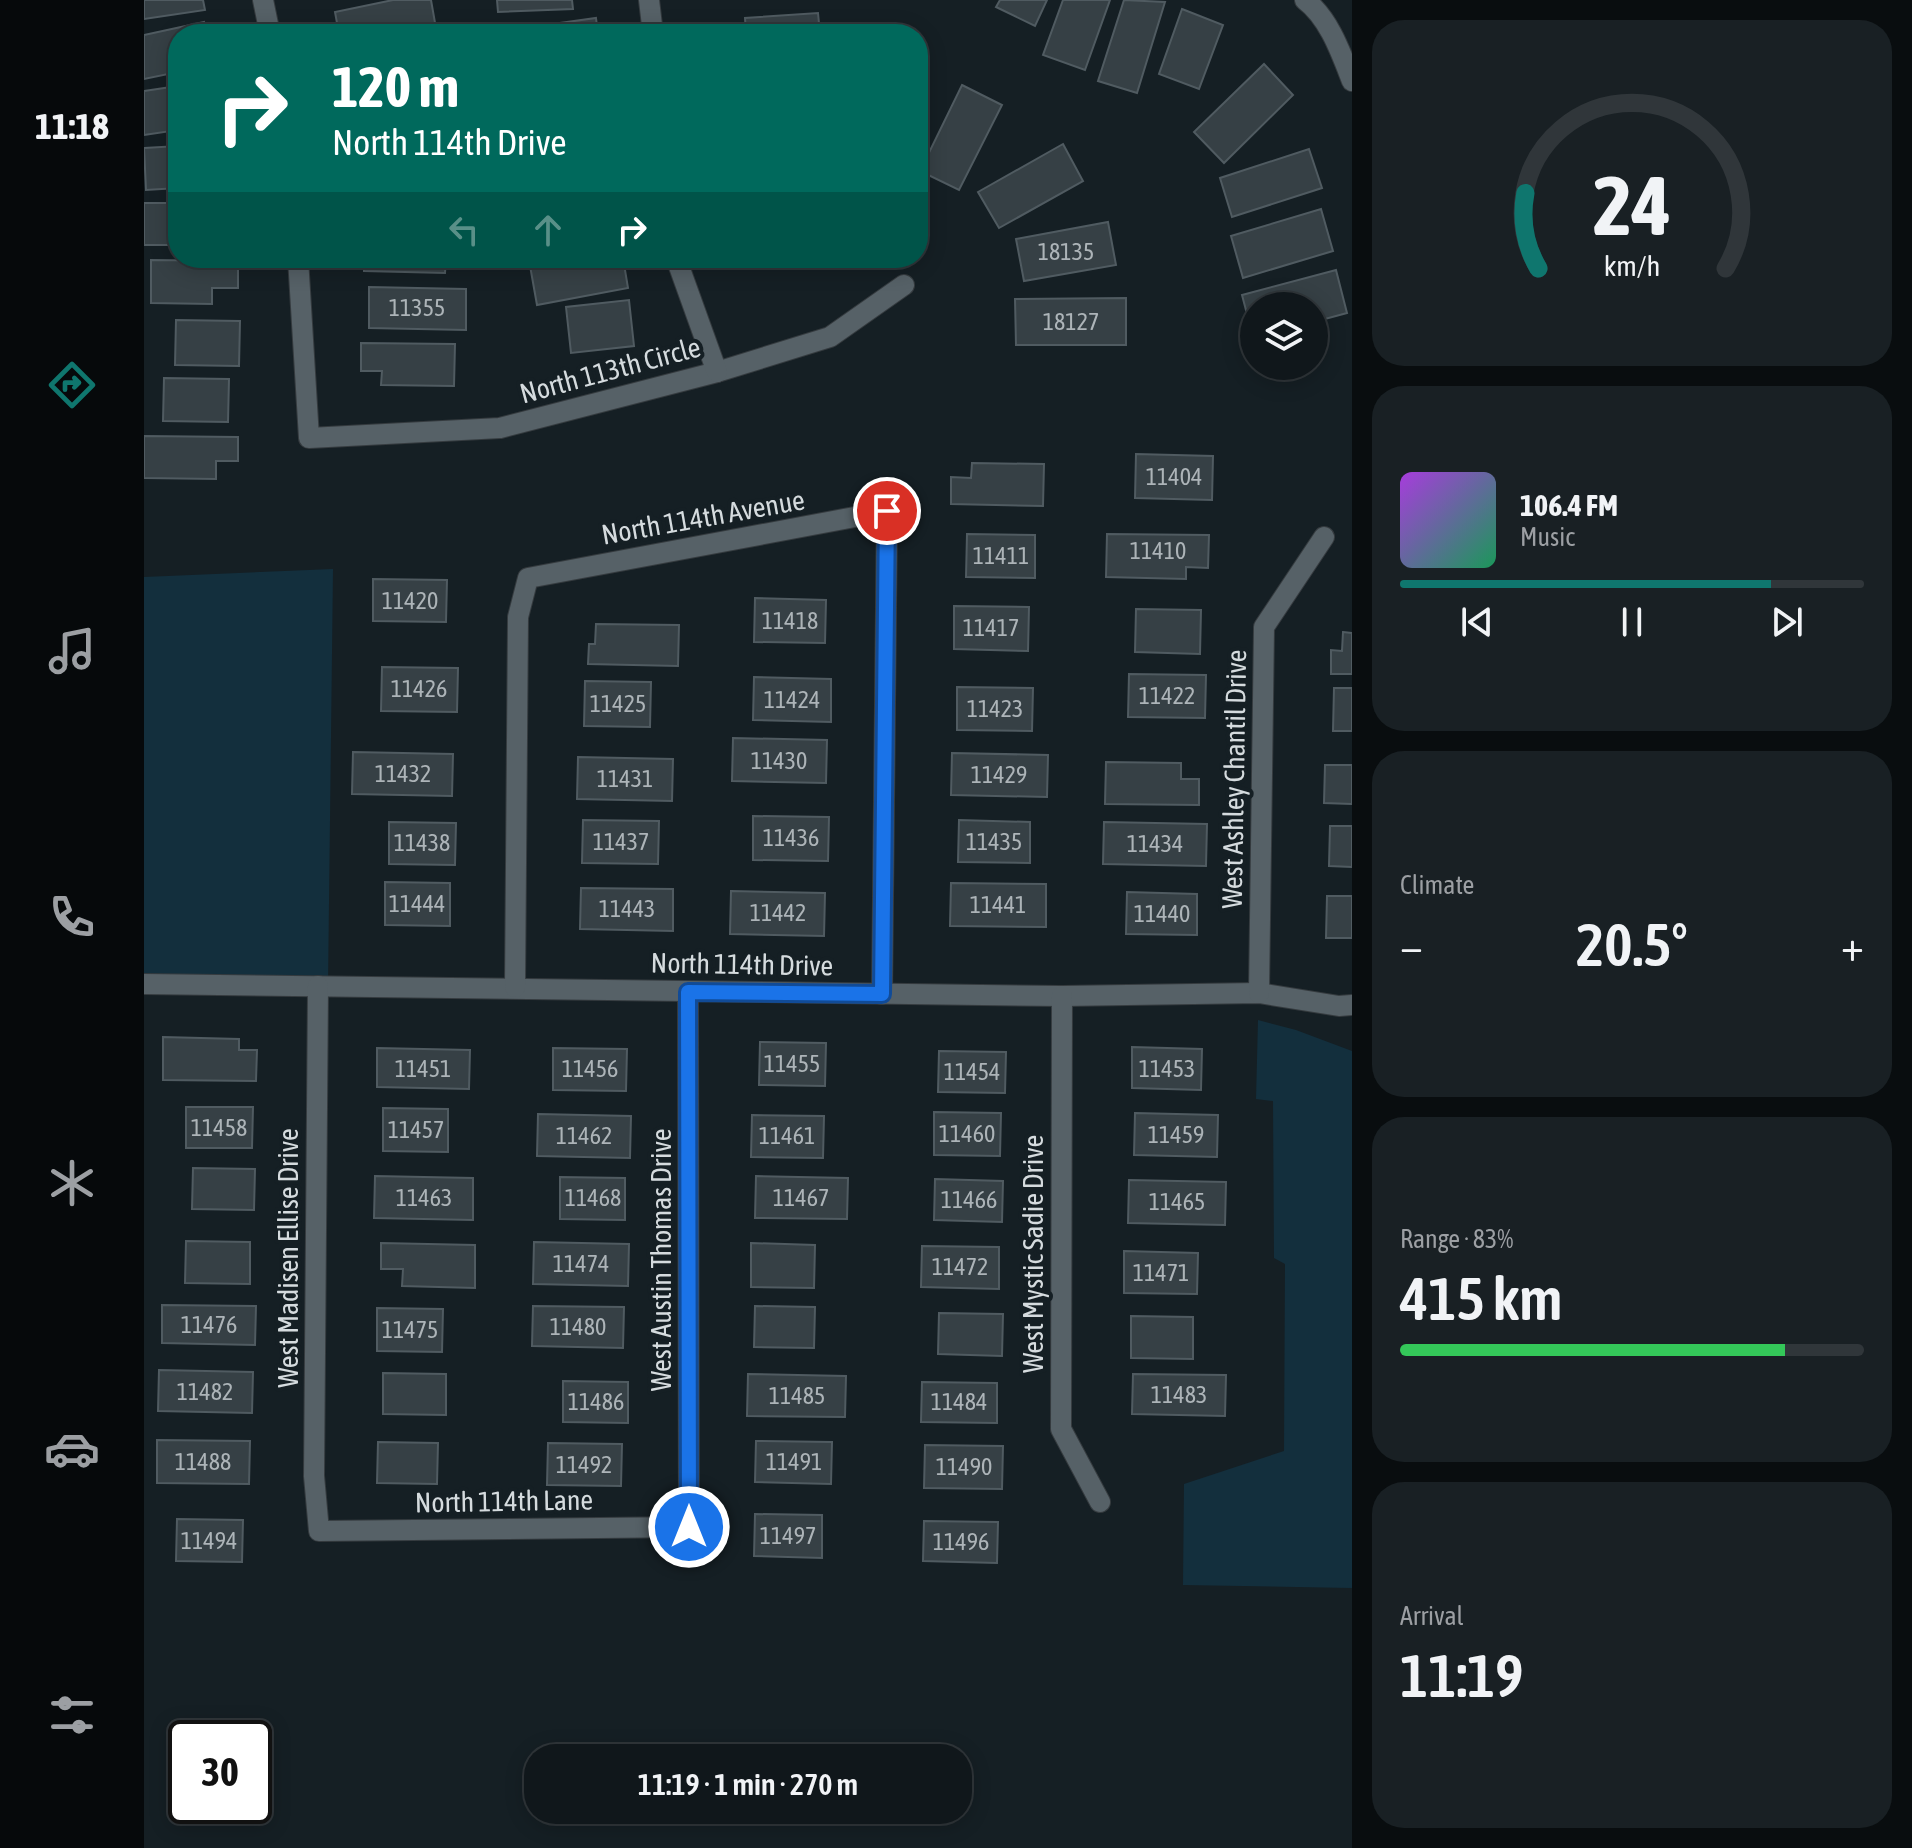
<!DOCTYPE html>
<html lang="en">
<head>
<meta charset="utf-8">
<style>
  :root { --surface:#10171b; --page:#192024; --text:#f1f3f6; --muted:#9c9fa3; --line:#30363a; --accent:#0f766e }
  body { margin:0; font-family:"Asap Condensed",sans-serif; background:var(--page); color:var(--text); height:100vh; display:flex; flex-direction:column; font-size:30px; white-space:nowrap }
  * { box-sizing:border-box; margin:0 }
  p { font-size:26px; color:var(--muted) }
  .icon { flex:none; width:44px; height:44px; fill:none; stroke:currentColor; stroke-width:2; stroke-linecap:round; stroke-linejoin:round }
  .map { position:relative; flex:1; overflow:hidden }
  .side { display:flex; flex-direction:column; gap:20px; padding:20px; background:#090d0f; width:560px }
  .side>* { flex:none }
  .guide { position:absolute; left:24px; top:24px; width:760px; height:244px; border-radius:32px; box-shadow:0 4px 20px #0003,0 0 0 2px var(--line); background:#00695c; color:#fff; overflow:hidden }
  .buttons { position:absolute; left:1096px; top:292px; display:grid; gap:16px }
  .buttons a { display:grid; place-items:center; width:88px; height:88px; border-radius:50%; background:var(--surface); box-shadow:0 4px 20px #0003,0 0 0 2px var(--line); font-size:40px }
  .speed { position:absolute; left:24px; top:1720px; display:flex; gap:16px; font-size:40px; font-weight:700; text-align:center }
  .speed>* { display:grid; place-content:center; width:104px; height:104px; border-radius:50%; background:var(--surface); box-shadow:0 4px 20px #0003,0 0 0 2px var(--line); line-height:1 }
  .speed .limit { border:4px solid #111; border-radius:12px; background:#fff; color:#111 }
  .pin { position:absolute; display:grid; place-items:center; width:68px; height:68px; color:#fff; margin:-34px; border:4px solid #fff; border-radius:50%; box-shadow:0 2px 8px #0007 }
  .me { position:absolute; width:88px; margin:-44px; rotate:0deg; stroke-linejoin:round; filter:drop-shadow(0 0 6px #0008) }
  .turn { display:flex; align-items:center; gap:28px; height:168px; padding:0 32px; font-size:36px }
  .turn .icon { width:104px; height:104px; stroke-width:2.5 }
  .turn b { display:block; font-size:56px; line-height:68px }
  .lanes { display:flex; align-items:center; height:76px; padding:0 32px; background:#0003; justify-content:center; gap:40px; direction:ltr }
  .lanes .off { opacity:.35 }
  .big { font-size:60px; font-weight:600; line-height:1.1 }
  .side .widget { flex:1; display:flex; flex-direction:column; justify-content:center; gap:12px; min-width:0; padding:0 28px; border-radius:32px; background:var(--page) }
  .side .dial { align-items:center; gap:0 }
  .dial svg { height:208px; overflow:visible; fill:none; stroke:var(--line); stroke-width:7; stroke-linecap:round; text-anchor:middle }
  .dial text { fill:var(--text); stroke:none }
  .song { display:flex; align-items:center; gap:24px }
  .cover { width:96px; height:96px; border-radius:12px; background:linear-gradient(135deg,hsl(280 70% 55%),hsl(150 70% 35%)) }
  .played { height:8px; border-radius:4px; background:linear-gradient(90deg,var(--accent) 80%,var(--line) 80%) }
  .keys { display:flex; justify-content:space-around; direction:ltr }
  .heat { display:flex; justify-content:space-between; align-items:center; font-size:44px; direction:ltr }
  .charge { height:12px; border-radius:6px; background:linear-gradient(90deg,#34c759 83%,var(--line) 0) }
  .trip { position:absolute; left:380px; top:1744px; width:448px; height:80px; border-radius:32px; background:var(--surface); box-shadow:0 4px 20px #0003,0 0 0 2px var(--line); font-weight:600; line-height:80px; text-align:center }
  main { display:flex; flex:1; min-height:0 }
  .dock { display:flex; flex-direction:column; width:144px; justify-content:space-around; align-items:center; background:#06090b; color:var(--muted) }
  .dock .icon { width:56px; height:56px }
  .dock .current { color:var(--accent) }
  .dock b { font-size:36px; color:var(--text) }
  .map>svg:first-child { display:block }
  .green { fill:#132f3d }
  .building { fill:#364045; stroke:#505b61; stroke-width:2 }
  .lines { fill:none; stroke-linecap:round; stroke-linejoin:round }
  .minor-casing { stroke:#353b3f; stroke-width:22 }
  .minor { stroke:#566167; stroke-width:20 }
  .route-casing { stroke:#114b97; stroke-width:20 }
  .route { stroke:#1a73e8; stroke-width:14 }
  .labels { text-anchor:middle; stroke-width:8; stroke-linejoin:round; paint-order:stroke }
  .number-label { font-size:24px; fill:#adb4b8 }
  .street-label { font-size:28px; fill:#d5dbde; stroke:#151f24 }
</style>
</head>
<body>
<main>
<nav class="dock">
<b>11:18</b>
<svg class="icon current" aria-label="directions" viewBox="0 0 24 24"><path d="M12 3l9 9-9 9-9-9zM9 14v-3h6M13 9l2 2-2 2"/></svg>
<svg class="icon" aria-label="music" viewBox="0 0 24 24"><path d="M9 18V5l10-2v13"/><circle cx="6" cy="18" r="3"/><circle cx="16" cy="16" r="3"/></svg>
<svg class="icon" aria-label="phone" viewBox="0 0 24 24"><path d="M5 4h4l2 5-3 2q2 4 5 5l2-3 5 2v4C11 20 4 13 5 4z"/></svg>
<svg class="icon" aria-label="climate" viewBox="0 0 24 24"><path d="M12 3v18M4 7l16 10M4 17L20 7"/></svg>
<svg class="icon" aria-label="car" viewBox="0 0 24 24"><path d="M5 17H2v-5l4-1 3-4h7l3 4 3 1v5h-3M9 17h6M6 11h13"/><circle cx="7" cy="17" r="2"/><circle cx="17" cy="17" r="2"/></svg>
<svg class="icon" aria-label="filters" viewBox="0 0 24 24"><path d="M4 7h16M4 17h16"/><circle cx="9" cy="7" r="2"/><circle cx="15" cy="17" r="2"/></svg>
</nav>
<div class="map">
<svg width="1208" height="1848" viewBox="0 0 1208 1848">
  <rect width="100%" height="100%" fill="#151f24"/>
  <g class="green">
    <path d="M189,569L184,986L0,984V577Z"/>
    <path d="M1114,1020L1152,1030L1208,1051V1588L1039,1585L1040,1484L1140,1451L1141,1264L1130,1258L1129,1101L1112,1099Z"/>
  </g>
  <g class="building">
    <path d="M0,0H59L61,10L0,19Z"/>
    <path d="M249,0H287L293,34H195L191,12Z"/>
    <path d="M353,0H428L429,9L354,12Z"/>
    <path d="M856,0H903L891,26L852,7Z"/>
    <path d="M919,0H966L941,70L899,55Z"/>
    <path d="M980,0L1021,2L993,93L954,81Z"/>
    <path d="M1038,9L1079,25L1055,89L1015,74Z"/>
    <path d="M674,13L676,34H602L601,18Z"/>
    <path d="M452,18L454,34H359V31Z"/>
    <path d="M60,22L62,34H34V72L0,79V35Z"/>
    <path d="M1120,64L1149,95L1080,163L1050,132Z"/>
    <path d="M818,85L858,105L815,190L776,171Z"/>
    <path d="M34,86V130L0,135V91Z"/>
    <path d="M919,144L939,181L855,228L834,192Z"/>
    <path d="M34,146V188L2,190L0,148Z"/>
    <path d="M1165,149L1178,188L1088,217L1076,178Z"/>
    <rect x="0" y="203" width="34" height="42"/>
    <path d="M1177,209L1189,251L1099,278L1087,236Z"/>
    <path d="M964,222L972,265L880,281L872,239Z"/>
    <path d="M220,258H302L301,273L220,271Z"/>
    <path d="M397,258H479L484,288L393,305L385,260Z"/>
    <path d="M7,260L94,261V288H68V304L7,303Z"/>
    <path d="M1192,270L1203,313L1170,322V306H1110L1109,337L1098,295Z"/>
    <path d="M225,287L322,289V330L225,328Z"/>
    <path d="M982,298V345H872L871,299Z"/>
    <path d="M485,300L490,346L427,353L422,307Z"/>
    <path d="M32,320L96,321L95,366L31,365Z"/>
    <path d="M217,343L311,344L310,386L237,385L238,371H217Z"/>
    <path d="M20,378L85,379L84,422L19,421Z"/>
    <path d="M0,436L94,437V461H72V479L0,478Z"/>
    <path d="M992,454L1069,456L1068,500L991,498Z"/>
    <path d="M828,463L900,464L899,506L807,504V477L827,478Z"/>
    <path d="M823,534L891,535V578L822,577Z"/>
    <path d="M963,534L1065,535L1064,568L1042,567V579L962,577Z"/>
    <path d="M229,579L303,580L302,622L229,621Z"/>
    <path d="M611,598L682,600L681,643L610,642Z"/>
    <path d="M810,606L885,607L884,651L810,649Z"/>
    <path d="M992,609L1057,610L1056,654L991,652Z"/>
    <path d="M452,624L535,625L534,666L444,664L445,644H451Z"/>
    <path d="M1199,632L1208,633V674H1187V650L1198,651Z"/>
    <path d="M238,667L314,668L313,712L237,711Z"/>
    <path d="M985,674L1062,675L1061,718L984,717Z"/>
    <path d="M610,677L687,679V722L609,720Z"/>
    <path d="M441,681L507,682L506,727L440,726Z"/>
    <path d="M813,687L889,688L888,731L813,730Z"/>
    <path d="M1190,688H1208V731H1189Z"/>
    <path d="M589,738L683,740L682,783L588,781Z"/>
    <path d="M209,752L309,754L308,796L208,794Z"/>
    <path d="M808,753L904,755L903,797L807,795Z"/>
    <path d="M434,757L529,759L528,801L433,799Z"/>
    <path d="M962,762L1037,763V779H1055V805L961,804Z"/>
    <path d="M1181,765H1208V804L1180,803Z"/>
    <path d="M609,816L685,817L684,861L609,860Z"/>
    <path d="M439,820L515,821L514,864L438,863Z"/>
    <path d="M815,820L886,822V863L814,862Z"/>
    <path d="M245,822L312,823L311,865L245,864Z"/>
    <path d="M960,822L1063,824L1062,866L959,864Z"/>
    <path d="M1186,826H1208V867L1185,866Z"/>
    <path d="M241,882L306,883V926L241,925Z"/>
    <path d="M807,883L902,884V927L806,926Z"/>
    <path d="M437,888L529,889V931L436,929Z"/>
    <path d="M587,891L681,893L680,936L586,934Z"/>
    <path d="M983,892L1053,894V935L982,934Z"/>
    <path d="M1183,896H1208V938H1182Z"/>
    <path d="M19,1037L95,1039V1050H113L112,1081L19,1080Z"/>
    <path d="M616,1042L682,1043L681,1086L615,1085Z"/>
    <path d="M988,1047L1058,1049L1057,1090L988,1088Z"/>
    <path d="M233,1048L326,1050L325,1089L233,1087Z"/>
    <path d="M409,1048L483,1049L482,1091L409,1090Z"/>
    <path d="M795,1051L862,1052L861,1093L794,1092Z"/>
    <path d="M42,1107H109L108,1148H42Z"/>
    <path d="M239,1108L304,1109V1152L239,1151Z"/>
    <path d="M790,1112L857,1113L856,1156L790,1155Z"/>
    <path d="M991,1113L1074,1115L1073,1157L990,1155Z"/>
    <path d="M394,1114L487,1116L486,1158L393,1156Z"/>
    <path d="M608,1115L680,1116L679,1158L607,1157Z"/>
    <path d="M49,1168L111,1169L110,1210L48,1209Z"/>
    <path d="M231,1176L329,1178V1220L230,1218Z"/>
    <path d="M612,1176L704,1178L703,1219L611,1218Z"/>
    <path d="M416,1177L481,1178V1220L416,1219Z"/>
    <path d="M791,1179L859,1181L858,1222L790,1220Z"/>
    <path d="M985,1180L1082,1182L1081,1225L984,1223Z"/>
    <path d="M42,1241L106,1242V1284L41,1283Z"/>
    <path d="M390,1242L485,1244L484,1286L389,1284Z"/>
    <path d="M237,1243L331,1245V1288L258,1286L259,1269H237Z"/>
    <path d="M607,1243L671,1245L670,1288L607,1287Z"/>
    <path d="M778,1246L855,1247V1289L777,1287Z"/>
    <path d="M980,1251L1054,1253L1053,1294L980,1293Z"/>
    <path d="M18,1305L112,1306L111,1345L18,1343Z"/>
    <path d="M389,1306L480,1307L479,1348L388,1346Z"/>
    <path d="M611,1306L671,1307L670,1348L610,1347Z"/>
    <path d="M233,1308L299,1309L298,1352L233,1351Z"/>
    <path d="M795,1313L859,1314L858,1356L794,1354Z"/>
    <path d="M987,1316L1049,1317V1359L987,1358Z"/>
    <path d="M15,1370L109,1372L108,1413L14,1411Z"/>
    <path d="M239,1373L302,1374V1415L239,1414Z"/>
    <path d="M604,1374L702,1376L701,1417L603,1416Z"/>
    <path d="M989,1374L1082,1375L1081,1416L988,1414Z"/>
    <path d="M419,1381L484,1382V1423L419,1422Z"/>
    <path d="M778,1382L853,1383V1423L777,1422Z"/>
    <path d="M13,1440L106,1441L105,1484L13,1483Z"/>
    <path d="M612,1441L688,1442L687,1484L611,1482Z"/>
    <path d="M234,1442L294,1443L293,1484L233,1483Z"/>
    <path d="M404,1443L478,1444L477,1486L403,1485Z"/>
    <path d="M781,1445L859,1446L858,1489L780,1488Z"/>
    <path d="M611,1514L678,1515V1558L610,1556Z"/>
    <path d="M33,1519L99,1520L98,1562L32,1561Z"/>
    <path d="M780,1521L854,1522L853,1563L779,1561Z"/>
  </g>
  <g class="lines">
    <g class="minor-casing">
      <g id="minor">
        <path d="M119,0L126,34"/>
        <path d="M505,0L509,34"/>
        <path d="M1161,0C1185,18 1197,53 1208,81"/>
        <path d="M154,258L165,438L356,428L573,372L686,337L760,285"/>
        <path d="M532,258L573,372"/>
        <path d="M0,984L918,996L1115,993L1195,1006L1208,1005"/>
        <path d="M174,986L170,1476L175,1531L545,1527L544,992"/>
        <path d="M371,987L374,617L384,578L743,511L738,994"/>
        <path d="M1115,993L1120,627L1180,537"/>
        <path d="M918,996L917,1429L956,1502"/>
      </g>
    </g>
    <use href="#minor" class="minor"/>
  </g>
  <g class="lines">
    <g class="route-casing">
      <path id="route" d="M545,1527L544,992L738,994L743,511"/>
    </g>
    <use href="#route" class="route"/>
  </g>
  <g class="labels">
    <g class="number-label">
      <text x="922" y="260">18135</text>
      <text x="273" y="316">11355</text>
      <text x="927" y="330">18127</text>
      <text x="1030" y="485">11404</text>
      <text x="1014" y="559">11410</text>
      <text x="857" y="564">11411</text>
      <text x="266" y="609">11420</text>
      <text x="646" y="629">11418</text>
      <text x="847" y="636">11417</text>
      <text x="275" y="697">11426</text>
      <text x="1023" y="704">11422</text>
      <text x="648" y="708">11424</text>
      <text x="474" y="712">11425</text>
      <text x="851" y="717">11423</text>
      <text x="635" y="769">11430</text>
      <text x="259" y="782">11432</text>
      <text x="855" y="783">11429</text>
      <text x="481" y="787">11431</text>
      <text x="647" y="846">11436</text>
      <text x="477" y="850">11437</text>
      <text x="850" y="850">11435</text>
      <text x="278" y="851">11438</text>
      <text x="1011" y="852">11434</text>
      <text x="273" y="912">11444</text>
      <text x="854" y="913">11441</text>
      <text x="483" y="917">11443</text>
      <text x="634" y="921">11442</text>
      <text x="1018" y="922">11440</text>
      <text x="648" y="1072">11455</text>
      <text x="279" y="1077">11451</text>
      <text x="446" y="1077">11456</text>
      <text x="1023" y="1077">11453</text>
      <text x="828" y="1080">11454</text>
      <text x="75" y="1136">11458</text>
      <text x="272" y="1138">11457</text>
      <text x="823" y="1142">11460</text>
      <text x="1032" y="1143">11459</text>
      <text x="440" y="1144">11462</text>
      <text x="643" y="1144">11461</text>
      <text x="280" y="1206">11463</text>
      <text x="449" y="1206">11468</text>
      <text x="657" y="1206">11467</text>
      <text x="825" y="1208">11466</text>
      <text x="1033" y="1210">11465</text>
      <text x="437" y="1272">11474</text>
      <text x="816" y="1275">11472</text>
      <text x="1017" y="1281">11471</text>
      <text x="65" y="1333">11476</text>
      <text x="434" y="1335">11480</text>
      <text x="266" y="1338">11475</text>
      <text x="61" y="1400">11482</text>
      <text x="1035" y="1403">11483</text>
      <text x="653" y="1404">11485</text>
      <text x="452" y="1410">11486</text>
      <text x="815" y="1410">11484</text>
      <text x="59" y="1470">11488</text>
      <text x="650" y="1470">11491</text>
      <text x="440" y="1473">11492</text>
      <text x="820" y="1475">11490</text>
      <text x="644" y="1544">11497</text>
      <text x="65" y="1549">11494</text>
      <text x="817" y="1550">11496</text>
    </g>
    <g class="street-label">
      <text transform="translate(466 370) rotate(-15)" y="10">North 113th Circle</text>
      <text transform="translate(559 517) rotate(-10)" y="10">North 114th Avenue</text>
      <text transform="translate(1090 779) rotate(-89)" y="10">West Ashley Chantil Drive</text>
      <text transform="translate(598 964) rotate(1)" y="10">North 114th Drive</text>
      <text transform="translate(889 1254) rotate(-90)" y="10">West Mystic Sadie Drive</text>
      <text transform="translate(144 1258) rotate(-90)" y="10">West Madisen Ellise Drive</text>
      <text transform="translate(517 1260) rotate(-90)" y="10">West Austin Thomas Drive</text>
      <text transform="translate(360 1501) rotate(-1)" y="10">North 114th Lane</text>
    </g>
  </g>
</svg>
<div class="buttons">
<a><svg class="icon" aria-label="layers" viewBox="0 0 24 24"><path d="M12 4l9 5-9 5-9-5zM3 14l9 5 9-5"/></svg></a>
</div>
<div class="speed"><div class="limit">30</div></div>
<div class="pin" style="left:743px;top:511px;background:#d93025"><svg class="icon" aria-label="arrive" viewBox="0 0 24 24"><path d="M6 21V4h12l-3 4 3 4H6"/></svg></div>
<svg class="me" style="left:545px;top:1527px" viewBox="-20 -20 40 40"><circle r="17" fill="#1a73e8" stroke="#fff" stroke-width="3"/><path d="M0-11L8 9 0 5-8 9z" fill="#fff"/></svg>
<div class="trip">11:19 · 1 min · 270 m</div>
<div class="guide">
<div class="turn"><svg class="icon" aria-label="right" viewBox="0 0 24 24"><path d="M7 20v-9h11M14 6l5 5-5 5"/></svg><div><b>120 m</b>North 114th Drive</div></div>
<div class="lanes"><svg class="icon off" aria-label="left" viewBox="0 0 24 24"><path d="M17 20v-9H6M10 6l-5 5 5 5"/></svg><svg class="icon off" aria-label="ahead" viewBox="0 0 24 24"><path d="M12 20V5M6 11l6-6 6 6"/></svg><svg class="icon" aria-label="right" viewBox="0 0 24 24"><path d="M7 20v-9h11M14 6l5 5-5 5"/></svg></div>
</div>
</div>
<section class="side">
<div class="widget dial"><svg viewBox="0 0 100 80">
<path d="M14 69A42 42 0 1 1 86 69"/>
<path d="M14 69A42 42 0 0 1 9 40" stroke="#0f766e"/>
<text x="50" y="56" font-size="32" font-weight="700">24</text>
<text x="50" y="72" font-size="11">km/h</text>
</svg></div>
<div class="widget">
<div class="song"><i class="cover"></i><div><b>106.4 FM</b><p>Music</p></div></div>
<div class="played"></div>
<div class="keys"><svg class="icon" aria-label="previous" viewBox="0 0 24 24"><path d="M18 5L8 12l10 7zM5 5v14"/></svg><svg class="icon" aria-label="pause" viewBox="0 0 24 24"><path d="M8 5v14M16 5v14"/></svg><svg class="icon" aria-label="next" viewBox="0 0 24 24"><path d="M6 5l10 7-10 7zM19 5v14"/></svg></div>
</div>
<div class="widget"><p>Climate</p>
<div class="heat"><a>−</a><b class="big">20.5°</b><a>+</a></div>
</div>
<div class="widget"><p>Range · 83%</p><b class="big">415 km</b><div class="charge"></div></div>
<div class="widget"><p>Arrival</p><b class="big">11:19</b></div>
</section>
</main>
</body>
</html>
